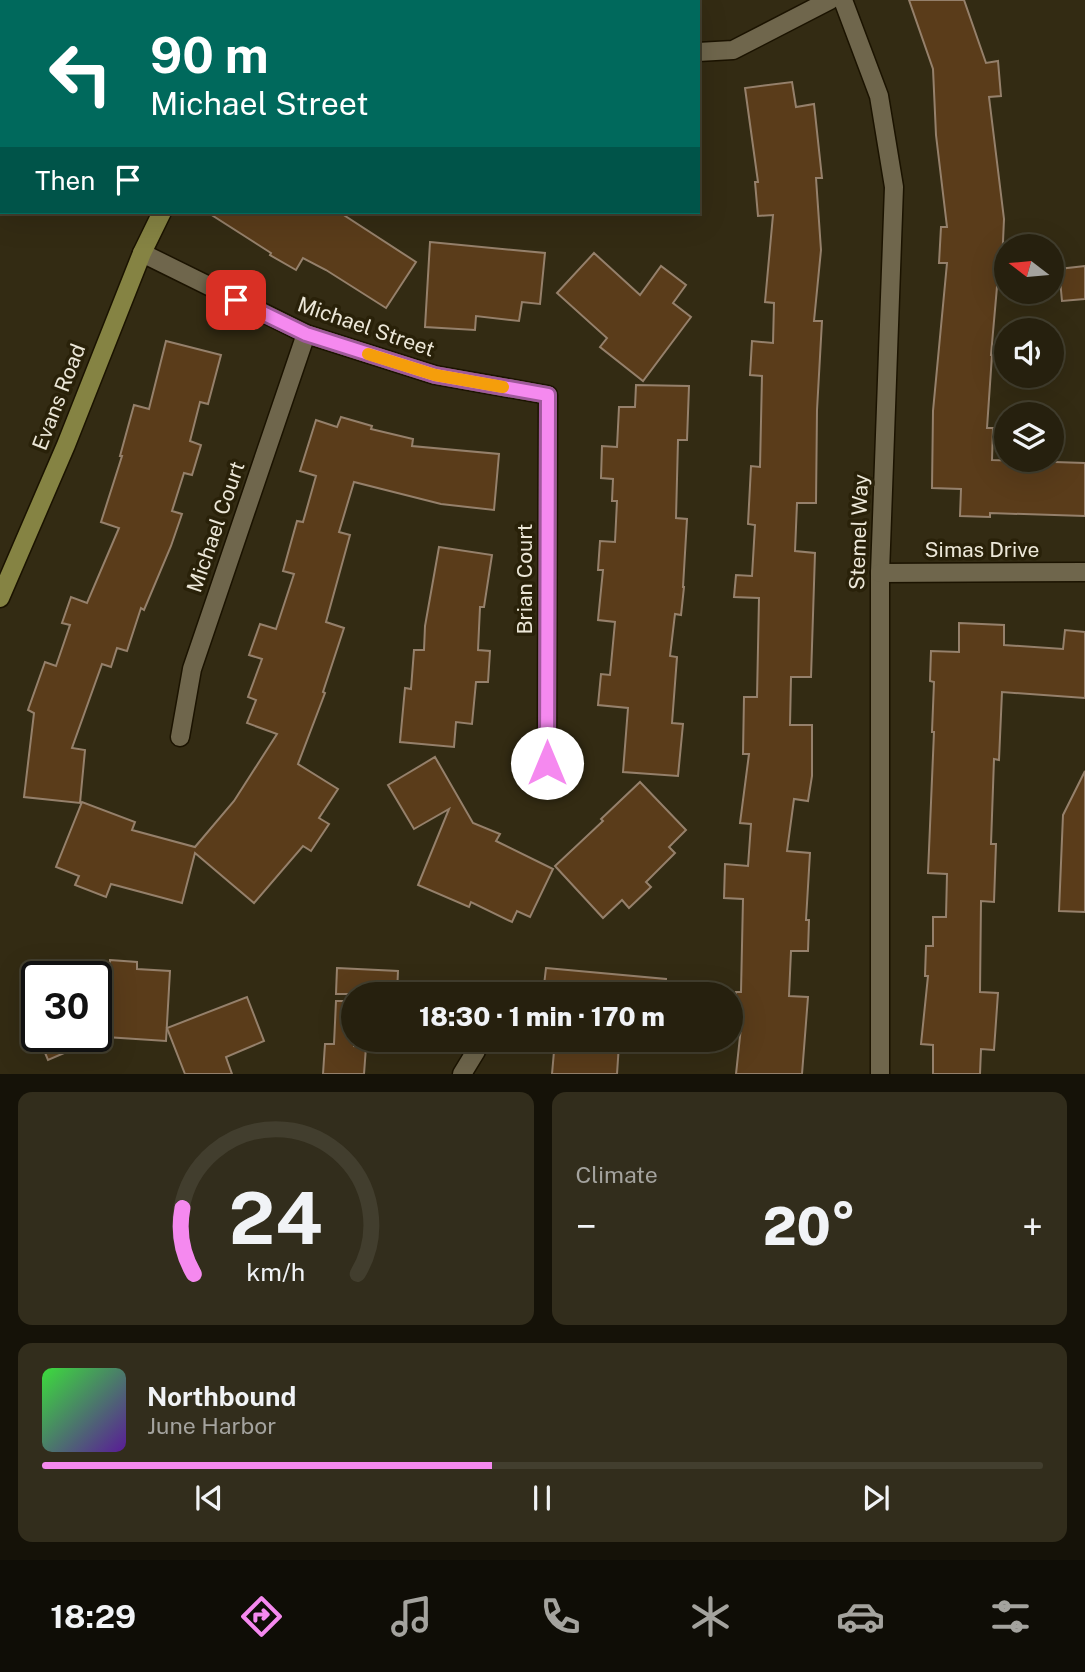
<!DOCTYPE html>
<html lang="en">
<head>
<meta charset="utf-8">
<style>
  :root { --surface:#26200e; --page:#322d1c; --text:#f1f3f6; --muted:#a4a39e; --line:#423e2e; --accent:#f589ef }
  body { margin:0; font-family:"Public Sans",sans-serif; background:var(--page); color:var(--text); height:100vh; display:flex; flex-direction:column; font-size:26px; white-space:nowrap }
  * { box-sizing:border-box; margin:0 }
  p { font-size:23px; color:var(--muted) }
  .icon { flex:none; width:38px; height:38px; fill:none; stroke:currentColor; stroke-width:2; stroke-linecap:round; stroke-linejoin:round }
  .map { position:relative; height:1074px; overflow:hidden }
  .panel { display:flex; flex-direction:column; gap:18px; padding:18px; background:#151208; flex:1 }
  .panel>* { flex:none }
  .banner { position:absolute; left:0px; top:0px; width:700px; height:214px; box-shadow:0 7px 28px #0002,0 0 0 2px var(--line); background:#00695c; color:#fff; overflow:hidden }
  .needle { width:46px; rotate:286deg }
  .controls { position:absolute; left:994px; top:234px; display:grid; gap:14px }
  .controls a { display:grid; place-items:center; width:70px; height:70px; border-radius:50%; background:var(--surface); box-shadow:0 7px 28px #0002,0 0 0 2px var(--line); font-size:35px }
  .speed { position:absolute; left:21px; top:961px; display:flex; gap:14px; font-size:35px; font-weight:700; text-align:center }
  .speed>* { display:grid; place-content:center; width:91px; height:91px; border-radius:50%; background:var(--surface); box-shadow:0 7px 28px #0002,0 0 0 2px var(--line); line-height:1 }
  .speed .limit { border:4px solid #111; border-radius:10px; background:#fff; color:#111 }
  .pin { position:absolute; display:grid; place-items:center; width:60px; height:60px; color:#fff; margin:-30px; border-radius:14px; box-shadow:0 4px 10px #0006 }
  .me { position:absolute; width:77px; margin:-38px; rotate:0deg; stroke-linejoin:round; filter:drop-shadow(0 0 5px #0008) }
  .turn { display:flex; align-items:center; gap:24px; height:147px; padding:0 35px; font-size:32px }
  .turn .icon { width:91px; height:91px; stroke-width:2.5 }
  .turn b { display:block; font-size:49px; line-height:60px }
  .then { display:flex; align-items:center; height:66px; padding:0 35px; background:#0003; gap:14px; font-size:26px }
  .big { font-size:52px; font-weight:800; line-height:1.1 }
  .panel .tile { flex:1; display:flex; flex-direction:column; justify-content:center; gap:10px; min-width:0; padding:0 24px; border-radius:14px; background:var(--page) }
  .panel .dial { align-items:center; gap:0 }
  .dial svg { height:182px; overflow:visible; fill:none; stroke:var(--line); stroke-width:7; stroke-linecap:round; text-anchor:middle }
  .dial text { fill:var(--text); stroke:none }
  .song { display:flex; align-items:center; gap:21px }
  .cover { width:84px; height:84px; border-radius:10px; background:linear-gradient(135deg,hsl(120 70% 55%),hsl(270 70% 35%)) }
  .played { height:7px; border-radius:4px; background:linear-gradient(90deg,var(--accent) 45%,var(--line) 45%) }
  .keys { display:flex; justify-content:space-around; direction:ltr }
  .heat { display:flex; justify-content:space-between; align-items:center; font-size:38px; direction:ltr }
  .panel .tiles { flex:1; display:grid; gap:18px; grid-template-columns:1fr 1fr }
  .tile:last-child { grid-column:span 2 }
  .trip { position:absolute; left:341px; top:982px; width:402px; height:70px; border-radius:35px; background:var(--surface); box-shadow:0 7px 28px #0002,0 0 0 2px var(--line); font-weight:800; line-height:70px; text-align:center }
  .tab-bar { display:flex; height:112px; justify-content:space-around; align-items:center; background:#0f0d06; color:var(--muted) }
  .tab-bar .icon { width:49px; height:49px }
  .tab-bar .on { color:var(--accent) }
  .tab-bar b { font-size:32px; color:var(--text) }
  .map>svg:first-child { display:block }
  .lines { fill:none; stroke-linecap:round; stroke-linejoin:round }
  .stream { stroke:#3d5835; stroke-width:8 }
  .building { fill:#5a3c1a; stroke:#95806b; stroke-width:2 }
  .street-casing { stroke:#1b1300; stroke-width:21 }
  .secondary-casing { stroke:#1b1300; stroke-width:21 }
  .street { stroke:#6f664c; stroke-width:18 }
  .secondary { stroke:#858343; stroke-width:18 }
  .route-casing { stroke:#9f599b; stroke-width:18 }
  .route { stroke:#f589ef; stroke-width:12 }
  .slow { stroke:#f59e0b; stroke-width:12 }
  .labels { text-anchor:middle; stroke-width:7; stroke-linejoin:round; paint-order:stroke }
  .street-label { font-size:21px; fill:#ece7d8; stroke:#292109 }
</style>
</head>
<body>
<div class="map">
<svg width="1085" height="1074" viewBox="0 0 1085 1074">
  <rect width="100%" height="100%" fill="#332b13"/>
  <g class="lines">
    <path class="stream" d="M0,23L2,25"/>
  </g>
  <g class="building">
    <path d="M909,0H964L986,63L998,61L1001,96L989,97L1004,219L1002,264H999L991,355H992L987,428H993L992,460L1085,463V516L990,513V517L960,516L961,489L932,488L933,411L947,263H939L941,227H947L936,135L933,69Z"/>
    <path d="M792,82L796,107L814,104L822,178H816L821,250L814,321H822L817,410L816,503H797L795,551L815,553L811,677H791L790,725H812V776L808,801L794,799L787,851L810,853L806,920H809L808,951H791L789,996L808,997L802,1074H736L741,1027H734L736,992H741L743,899L724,898L725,864L748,866L751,824L740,823L749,754H743L744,697H757L759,598L734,597L736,575L752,576L755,525L748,524L751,466L760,467L762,376L750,375L752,341L773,343L774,303L765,302L773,215L758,216L755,182H758L745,88Z"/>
    <path d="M207,212H339L416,262L386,308L326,270L303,258L296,270L270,255L271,253Z"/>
    <path d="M430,242L545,253L540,304L522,302L519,321L476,316L475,330L425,327Z"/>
    <path d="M594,253L640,295L661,266L686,285L673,303L691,317L643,381L600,347L607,338L557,293Z"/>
    <path d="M1085,266V299L1062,301L1059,269Z"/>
    <path d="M166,341L221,355L208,404L200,402L190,441L201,445L192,475L184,473L172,511L182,514L171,546L144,610L141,608L127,651L117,648L111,667L102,664L72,748L85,750L80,803L24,797L34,713L28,710L45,662L56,666L70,625L62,623L71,597L87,603L119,528L101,522L122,456H120L134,405L149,409Z"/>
    <path d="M636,385L689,386L687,440H678L676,518L687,519L683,587H684L681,615L675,614L670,656L677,657L672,723L683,724L678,776L623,772L628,708L598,705L601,674L610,675L615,622L598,620L603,570H598L600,541L615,542L617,501H612L613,479L601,478L602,446L617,447L619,407H635Z"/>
    <path d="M341,417L372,426L371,429L413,439L412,446L499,454L494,510L441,504L354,482L339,532L350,535L326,622L344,628L323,692L325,693L298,764L338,789L319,818L329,824L311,851L303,846L254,903L195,853L182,903L111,884L106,897L75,885L79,876L56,867L82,802L135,822L132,830L195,847L234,801L277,734L247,723L256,700L248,697L262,659L249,655L260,624L276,629L294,574L283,571L297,521L303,522L316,476L300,471L316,420L337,427Z"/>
    <path d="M439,547L492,555L484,607H480L478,650L490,651L488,682H476L472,724L456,722L454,747L400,742L405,688L411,689L414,650H424L425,626Z"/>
    <path d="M959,623L1004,625V645L1063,649L1065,630L1085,632V698L1002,692L999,760L994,759L991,844H996L994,902L981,901L980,992L998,993L994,1050L981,1049L980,1074H933V1045L921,1044L928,976H925L926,946H933V917H946L947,874L928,873L934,732H932L934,682L930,681L931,651L959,652Z"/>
    <path d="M435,757L473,823L500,834L496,841L553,869L530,917L517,911L512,922L471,902L469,907L418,885L449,809L414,829L388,785Z"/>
    <path d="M1085,771V912L1059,911L1063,815Z"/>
    <path d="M640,782L686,830L669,847L675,853L646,882L651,887L629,908L622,900L603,918L555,866L603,821L601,819Z"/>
    <path d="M110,960L137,962V969L170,971L166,1041L106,1037Z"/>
    <path d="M337,968L398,971L397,994H336Z"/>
    <path d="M546,968L666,979L665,994H543Z"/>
    <path d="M247,997L264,1041L226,1057L232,1074H185L167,1028Z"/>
    <path d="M336,1001H354V1046L366,1047L364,1074H323L325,1044H334Z"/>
    <path d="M38,1036H104L48,1060Z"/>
    <path d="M555,1040L619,1044L617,1074H552Z"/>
  </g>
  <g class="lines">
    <g class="street-casing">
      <g id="street">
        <path d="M843,0L879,96L894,187L880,573V1074"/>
        <path d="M698,52L733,50L830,0"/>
        <path d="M142,253L306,334L435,375L548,395L547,763"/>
        <path d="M880,573L1085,572"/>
        <path d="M180,737L192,669L306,334"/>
        <path d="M462,1074L476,1051"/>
      </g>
    </g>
    <g class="secondary-casing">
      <g id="secondary">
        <path d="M322,2L323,0"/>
        <path d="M0,598L66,445L142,253L162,212"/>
      </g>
    </g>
    <use href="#street" class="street"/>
    <use href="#secondary" class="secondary"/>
  </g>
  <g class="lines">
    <g class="route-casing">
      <path id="route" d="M236,300L306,334L435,375L548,395L547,763"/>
    </g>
    <use href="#route" class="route"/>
    <path class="slow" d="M368,354L435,375L503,387"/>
  </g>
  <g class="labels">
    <g class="street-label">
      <text transform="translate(366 327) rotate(19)" y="7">Michael Street</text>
      <text transform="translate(59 397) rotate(-69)" y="7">Evans Road</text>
      <text transform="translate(216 527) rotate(-71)" y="7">Michael Court</text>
      <text transform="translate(859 532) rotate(-88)" y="7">Stemel Way</text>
      <text x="982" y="557">Simas Drive</text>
      <text transform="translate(525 579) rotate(-90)" y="7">Brian Court</text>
    </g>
  </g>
</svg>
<div class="controls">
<a><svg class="needle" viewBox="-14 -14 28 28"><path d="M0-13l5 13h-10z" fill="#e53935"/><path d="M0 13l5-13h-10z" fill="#a4a39e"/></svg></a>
<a><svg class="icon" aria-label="sound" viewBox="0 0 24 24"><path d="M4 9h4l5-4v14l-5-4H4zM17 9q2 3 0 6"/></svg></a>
<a><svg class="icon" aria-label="layers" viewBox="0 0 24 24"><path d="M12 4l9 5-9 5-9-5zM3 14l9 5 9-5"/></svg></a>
</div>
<div class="speed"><div class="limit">30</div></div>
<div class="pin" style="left:236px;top:300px;background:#d93025"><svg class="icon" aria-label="arrive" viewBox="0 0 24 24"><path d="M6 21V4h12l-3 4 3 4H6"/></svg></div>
<svg class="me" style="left:547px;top:763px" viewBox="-20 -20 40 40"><circle r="19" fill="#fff"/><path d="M0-13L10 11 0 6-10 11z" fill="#f589ef"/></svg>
<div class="trip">18:30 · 1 min · 170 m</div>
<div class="banner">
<div class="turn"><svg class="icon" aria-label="left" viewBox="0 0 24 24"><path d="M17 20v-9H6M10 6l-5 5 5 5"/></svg><div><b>90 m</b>Michael Street</div></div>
<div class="then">Then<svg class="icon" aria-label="arrive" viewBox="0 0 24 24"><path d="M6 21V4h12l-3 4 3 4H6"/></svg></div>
</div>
</div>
<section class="panel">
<div class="tiles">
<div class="tile dial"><svg viewBox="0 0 100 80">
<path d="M14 69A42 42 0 1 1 86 69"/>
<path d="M14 69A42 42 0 0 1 9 40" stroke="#f589ef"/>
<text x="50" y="56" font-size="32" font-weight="700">24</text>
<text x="50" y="72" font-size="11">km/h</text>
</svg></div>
<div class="tile"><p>Climate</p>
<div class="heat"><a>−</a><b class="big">20°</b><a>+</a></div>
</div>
<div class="tile">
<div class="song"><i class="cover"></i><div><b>Northbound</b><p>June Harbor</p></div></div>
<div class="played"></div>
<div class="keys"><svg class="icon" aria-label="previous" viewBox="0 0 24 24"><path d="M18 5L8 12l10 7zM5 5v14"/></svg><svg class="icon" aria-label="pause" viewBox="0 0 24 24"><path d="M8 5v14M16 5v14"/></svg><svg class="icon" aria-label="next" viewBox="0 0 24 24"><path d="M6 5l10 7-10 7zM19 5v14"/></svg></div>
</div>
</div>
</section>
<nav class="tab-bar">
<b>18:29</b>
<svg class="icon on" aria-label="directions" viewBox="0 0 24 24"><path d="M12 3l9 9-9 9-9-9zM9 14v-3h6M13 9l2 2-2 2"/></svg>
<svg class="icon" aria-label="music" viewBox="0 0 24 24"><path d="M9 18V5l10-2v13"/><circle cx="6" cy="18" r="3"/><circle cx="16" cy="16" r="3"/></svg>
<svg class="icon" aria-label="phone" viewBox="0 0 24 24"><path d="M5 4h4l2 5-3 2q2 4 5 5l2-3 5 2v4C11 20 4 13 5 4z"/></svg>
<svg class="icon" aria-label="climate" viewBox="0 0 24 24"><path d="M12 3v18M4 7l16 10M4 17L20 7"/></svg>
<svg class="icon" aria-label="car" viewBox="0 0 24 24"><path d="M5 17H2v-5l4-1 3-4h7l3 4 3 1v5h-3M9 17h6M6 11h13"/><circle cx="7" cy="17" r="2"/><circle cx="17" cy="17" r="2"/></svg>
<svg class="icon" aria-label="filters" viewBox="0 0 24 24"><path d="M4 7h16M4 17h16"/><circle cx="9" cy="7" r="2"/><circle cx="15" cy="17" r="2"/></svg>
</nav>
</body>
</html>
